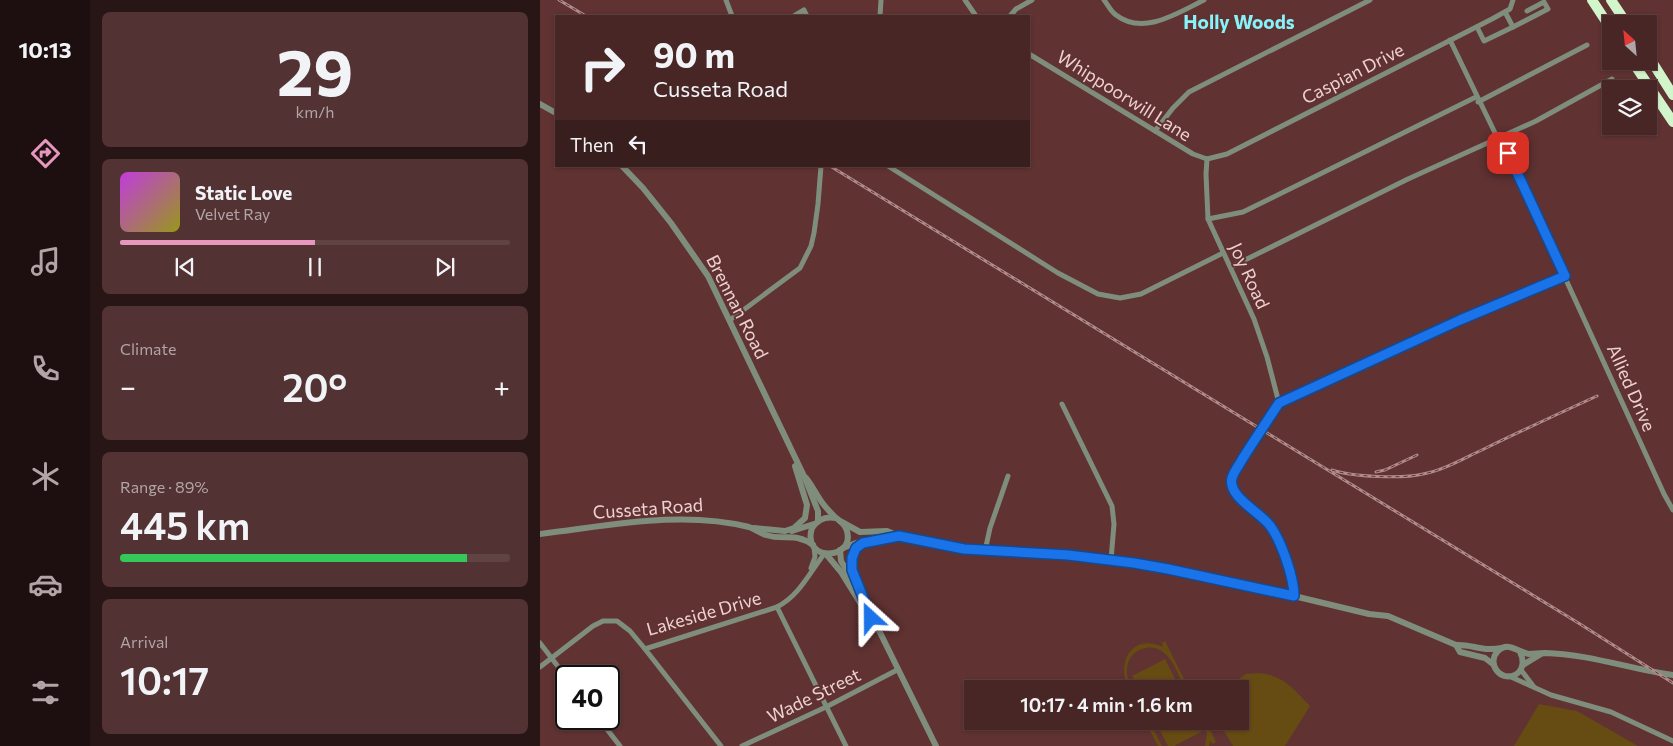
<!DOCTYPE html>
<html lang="en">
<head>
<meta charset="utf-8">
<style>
  :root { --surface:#482626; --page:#523232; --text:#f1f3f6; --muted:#b1a5a7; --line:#604343; --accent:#e797bd }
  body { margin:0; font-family:Commissioner,sans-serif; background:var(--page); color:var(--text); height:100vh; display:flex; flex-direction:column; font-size:19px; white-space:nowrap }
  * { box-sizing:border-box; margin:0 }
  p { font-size:16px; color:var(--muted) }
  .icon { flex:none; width:28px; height:28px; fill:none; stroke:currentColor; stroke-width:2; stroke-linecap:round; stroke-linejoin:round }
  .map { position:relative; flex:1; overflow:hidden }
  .side { display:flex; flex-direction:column; gap:12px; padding:12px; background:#281515; width:450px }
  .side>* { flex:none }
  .hud { position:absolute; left:15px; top:15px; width:475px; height:152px; border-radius:0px; box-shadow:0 1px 4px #0004,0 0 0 1px var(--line); background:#482626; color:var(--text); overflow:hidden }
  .needle { width:32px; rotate:333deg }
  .fabs { position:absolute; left:1062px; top:15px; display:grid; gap:10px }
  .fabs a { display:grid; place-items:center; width:55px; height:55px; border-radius:0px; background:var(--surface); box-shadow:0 1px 4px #0004,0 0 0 1px var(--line); font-size:25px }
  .speed { position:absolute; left:15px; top:665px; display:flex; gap:10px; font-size:25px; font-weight:700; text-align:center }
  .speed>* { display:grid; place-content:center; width:65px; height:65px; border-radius:50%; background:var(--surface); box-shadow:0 1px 4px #0004,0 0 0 1px var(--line); line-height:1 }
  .speed .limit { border:2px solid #111; border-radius:8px; background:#fff; color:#111 }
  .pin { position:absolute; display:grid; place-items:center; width:42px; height:42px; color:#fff; margin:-21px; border-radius:10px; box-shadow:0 2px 8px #0006 }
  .me { position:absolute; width:55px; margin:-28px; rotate:336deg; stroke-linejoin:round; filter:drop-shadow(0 0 4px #0008) }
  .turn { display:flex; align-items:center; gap:18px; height:105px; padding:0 15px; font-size:22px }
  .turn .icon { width:65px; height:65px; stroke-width:2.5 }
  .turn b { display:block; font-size:35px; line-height:42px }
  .then { display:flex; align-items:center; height:48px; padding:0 15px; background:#0003; gap:10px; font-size:19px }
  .big { font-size:38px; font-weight:600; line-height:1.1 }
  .side .card { flex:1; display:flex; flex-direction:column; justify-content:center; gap:8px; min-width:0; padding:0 18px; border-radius:8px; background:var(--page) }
  .side .dial { align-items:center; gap:0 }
  .dial b { font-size:65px; line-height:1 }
  .song { display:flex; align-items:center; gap:15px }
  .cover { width:60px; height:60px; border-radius:8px; background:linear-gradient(135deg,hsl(290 70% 55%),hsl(60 70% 35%)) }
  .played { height:5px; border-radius:2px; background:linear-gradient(90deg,var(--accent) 50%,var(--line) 50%) }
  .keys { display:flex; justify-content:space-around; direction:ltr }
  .heat { display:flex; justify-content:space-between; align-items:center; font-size:28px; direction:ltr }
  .charge { height:8px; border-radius:4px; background:linear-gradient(90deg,#34c759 89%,var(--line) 0) }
  .trip { position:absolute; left:424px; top:680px; width:285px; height:50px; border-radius:0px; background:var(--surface); box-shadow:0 1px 4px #0004,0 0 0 1px var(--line); font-weight:600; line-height:50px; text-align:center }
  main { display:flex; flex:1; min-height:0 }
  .dock { display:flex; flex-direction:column; width:90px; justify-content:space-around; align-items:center; background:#1d0f0f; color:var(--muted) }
  .dock .icon { width:35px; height:35px }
  .dock .selected { color:var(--accent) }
  .dock b { font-size:22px; color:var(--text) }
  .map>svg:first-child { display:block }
  .green { fill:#664b13 }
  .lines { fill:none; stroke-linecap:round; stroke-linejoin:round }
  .minor { stroke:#7f8d7d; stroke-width:5 }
  .tertiary { stroke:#7f8d7d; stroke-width:6 }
  .motorway { stroke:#d2f5cc; stroke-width:10 }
  .rail-casing { stroke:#b08b8b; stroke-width:3 }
  .rail { stroke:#603232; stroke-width:1; stroke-dasharray:4; stroke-linecap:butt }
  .route-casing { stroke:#114b97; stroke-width:12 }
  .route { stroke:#1a73e8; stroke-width:9 }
  .labels { text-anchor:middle; stroke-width:4; stroke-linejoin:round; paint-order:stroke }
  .street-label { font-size:18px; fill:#eed1d0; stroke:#603232 }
  .neighbourhood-label { font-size:19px; font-weight:bold; fill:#87f3f9; stroke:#603232 }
</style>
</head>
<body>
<main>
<nav class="dock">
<b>10:13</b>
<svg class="icon selected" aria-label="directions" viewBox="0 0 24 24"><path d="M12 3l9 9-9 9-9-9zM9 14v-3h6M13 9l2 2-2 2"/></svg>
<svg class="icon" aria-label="music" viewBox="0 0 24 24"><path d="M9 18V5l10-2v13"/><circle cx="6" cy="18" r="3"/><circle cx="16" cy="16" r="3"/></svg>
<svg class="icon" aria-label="phone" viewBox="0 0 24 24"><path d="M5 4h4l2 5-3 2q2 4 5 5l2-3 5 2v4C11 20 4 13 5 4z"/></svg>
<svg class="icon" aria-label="climate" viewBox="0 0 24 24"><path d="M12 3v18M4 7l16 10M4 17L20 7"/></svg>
<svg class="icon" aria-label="car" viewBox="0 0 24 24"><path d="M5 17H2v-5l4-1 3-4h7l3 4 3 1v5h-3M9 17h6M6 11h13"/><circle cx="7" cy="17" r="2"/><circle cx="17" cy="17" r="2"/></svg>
<svg class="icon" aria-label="filters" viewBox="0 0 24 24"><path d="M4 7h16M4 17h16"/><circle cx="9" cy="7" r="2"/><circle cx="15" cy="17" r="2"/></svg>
</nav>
<section class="side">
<div class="card dial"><b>29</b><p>km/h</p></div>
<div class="card">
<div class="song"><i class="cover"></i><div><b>Static Love</b><p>Velvet Ray</p></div></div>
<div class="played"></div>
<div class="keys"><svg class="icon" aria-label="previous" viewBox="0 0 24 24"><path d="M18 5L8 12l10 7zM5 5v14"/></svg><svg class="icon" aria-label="pause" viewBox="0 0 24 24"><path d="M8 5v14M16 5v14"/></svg><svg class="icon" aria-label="next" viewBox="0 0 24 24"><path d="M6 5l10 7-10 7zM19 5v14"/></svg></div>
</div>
<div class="card"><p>Climate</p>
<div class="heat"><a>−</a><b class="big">20°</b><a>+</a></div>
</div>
<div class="card"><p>Range · 89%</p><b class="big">445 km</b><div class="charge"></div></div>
<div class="card"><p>Arrival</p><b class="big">10:17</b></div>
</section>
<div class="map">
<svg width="1133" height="746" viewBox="0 0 1133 746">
  <rect width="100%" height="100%" fill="#603232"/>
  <g class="green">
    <path d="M625,641L649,689H645C639,677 634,660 623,652C608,641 587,652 587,670C586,677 590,683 593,689H589C575,661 593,633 623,647L622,643Z"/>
    <path d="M625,659L640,689H599L592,676Z"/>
    <path d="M719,673C745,676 753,689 770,706L745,746H693L678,721H700V689H684L706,674Z"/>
    <path d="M999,704L1037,711L1098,746H974Z"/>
    <path d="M605,721H609L622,746H618Z"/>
    <path d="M615,721H656L661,732L634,746H628Z"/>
    <path d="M661,721H666L676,742L673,744L670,741L669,746H665L667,734Z"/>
  </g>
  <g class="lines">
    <g class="minor">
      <path d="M186,0L192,16"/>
      <path d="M425,0L436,16"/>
      <path d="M564,0C568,5 571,12 576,15C603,36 638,13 664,0"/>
      <path d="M254,16L264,10L267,16"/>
      <path d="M340,16L341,0"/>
      <path d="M470,16L476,9L492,0"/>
      <path d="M937,27L944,41L973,27L965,12"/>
      <path d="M973,27L1008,9L1004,2L987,11"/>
      <path d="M910,40L957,137L968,153L1124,494L1133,510"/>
      <path d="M489,54L653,154L667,159"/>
      <path d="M938,102L1047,45"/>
      <path d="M615,131L633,108L649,92L830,0"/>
      <path d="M667,159L687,154L952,19L970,9L973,0"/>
      <path d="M667,159L666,174L668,219L714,319L727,357L739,403"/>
      <path d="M348,166L518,273L558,294L580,298L601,294L683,253"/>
      <path d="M668,219L703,212L936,97"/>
      <path d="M691,267L868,179L996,121L1072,79"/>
      <path d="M190,320L260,268L271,246L274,233L278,204L281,166"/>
      <path d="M522,404L572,506L574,524L571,560"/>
      <path d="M445,551L450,528L468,476"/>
      <path d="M271,568L275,557L274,547"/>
      <path d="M754,596C754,577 742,543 731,527C722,513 687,496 692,478C695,470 701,462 705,455C716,437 727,420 739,403L920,320L1025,276"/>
      <path d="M237,607L306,746"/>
      <path d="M0,643L26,677"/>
      <path d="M105,649L181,746"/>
      <path d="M0,667L53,626L63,621H77L90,631L105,649L237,607C260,595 269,573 285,553"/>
      <path d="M981,670L994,687"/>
      <path d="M969,676L1011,695L1071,712L1133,741"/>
      <path d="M59,719L80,746"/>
      <path d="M202,746L286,707L357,670"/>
    </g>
    <g class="tertiary">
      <path d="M0,104L16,113"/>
      <path d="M82,166L103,188L131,223L168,276L264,476L278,511V521"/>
      <path d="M266,478C271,484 275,492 279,498C283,505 289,511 294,516C299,521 305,523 307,531C315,561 261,562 272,528C278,519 286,516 296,518"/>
      <path d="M300,521L320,532L347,531L359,536L424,549L528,555L628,569L754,596L829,614L848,616L916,645C933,644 941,652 962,648"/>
      <path d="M214,528L245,531L254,528L265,518L267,505L255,466"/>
      <path d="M252,531L274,524"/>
      <path d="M0,534C69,526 140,510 209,527C215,529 220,533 226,535C244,541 255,532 273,545"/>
      <path d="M303,548L316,543L358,537"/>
      <path d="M300,550L301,561L322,596L396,746"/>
      <path d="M286,554L301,572L322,606"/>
      <path d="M316,578C309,564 310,547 327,541"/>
      <path d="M916,645L920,652L945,658L954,665"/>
      <path d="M980,652C984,660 984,670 975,675C960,682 946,663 958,651C968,641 978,652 989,654C994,654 999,653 1005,653C1048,654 1090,669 1133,675"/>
      <path d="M983,665L1001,654"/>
    </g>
    <g class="motorway">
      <path d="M1052,0L1071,29"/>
      <path d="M1071,0L1087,24"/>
      <path d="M1109,57L1133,95"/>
      <path d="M1092,61L1133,122"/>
    </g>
    <g class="rail-casing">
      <g id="rail">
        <path d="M19,0L46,16"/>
        <path d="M290,166L1040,624L1133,683"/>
        <path d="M792,470C813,477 862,479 883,474C905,470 926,457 946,448C983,430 1020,413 1057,396"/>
        <path d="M836,472L845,470L877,455"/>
      </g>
    </g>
    <use href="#rail" class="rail"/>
  </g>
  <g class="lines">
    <g class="route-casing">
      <path id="route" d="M331,618L312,570V558L316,548L323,543L359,536L424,549L528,555L594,563L628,569L754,596C754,578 742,543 731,527C722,513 687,497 692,478C694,471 700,464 703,458C715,439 727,421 739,403L920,320L1025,276L968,153"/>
    </g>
    <use href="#route" class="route"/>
  </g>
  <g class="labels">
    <g class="street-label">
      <text transform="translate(813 74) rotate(-27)" y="6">Caspian Drive</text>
      <text transform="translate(584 96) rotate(32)" y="6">Whippoorwill Lane</text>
      <text transform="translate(709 276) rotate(65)" y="6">Joy Road</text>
      <text transform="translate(197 307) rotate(63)" y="6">Brennan Road</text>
      <text transform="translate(1091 388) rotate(66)" y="6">Allied Drive</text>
      <text transform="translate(108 509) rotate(-4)" y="6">Cusseta Road</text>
      <text transform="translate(164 614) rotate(-16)" y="6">Lakeside Drive</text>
      <text transform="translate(274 696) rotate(-26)" y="6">Wade Street</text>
    </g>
    <g class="neighbourhood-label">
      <text x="699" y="29">Holly Woods</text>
    </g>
  </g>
</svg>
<div class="fabs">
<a><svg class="needle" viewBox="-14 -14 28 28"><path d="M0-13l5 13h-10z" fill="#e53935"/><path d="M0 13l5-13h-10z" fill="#b1a5a7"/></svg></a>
<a><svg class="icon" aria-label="layers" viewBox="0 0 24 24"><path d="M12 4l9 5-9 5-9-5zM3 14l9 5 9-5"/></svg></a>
</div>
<div class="speed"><div class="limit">40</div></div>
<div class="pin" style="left:968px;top:153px;background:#d93025"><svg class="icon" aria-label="arrive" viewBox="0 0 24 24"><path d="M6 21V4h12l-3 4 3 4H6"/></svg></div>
<svg class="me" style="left:331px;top:618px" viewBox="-20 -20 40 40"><path d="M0-17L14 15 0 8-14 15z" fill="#1a73e8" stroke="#fff" stroke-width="4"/></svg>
<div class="trip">10:17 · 4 min · 1.6 km</div>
<div class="hud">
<div class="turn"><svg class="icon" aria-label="right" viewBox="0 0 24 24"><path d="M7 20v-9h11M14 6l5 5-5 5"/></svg><div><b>90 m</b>Cusseta Road</div></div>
<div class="then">Then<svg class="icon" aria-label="left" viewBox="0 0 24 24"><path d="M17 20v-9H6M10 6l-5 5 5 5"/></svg></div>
</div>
</div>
</main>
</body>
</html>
